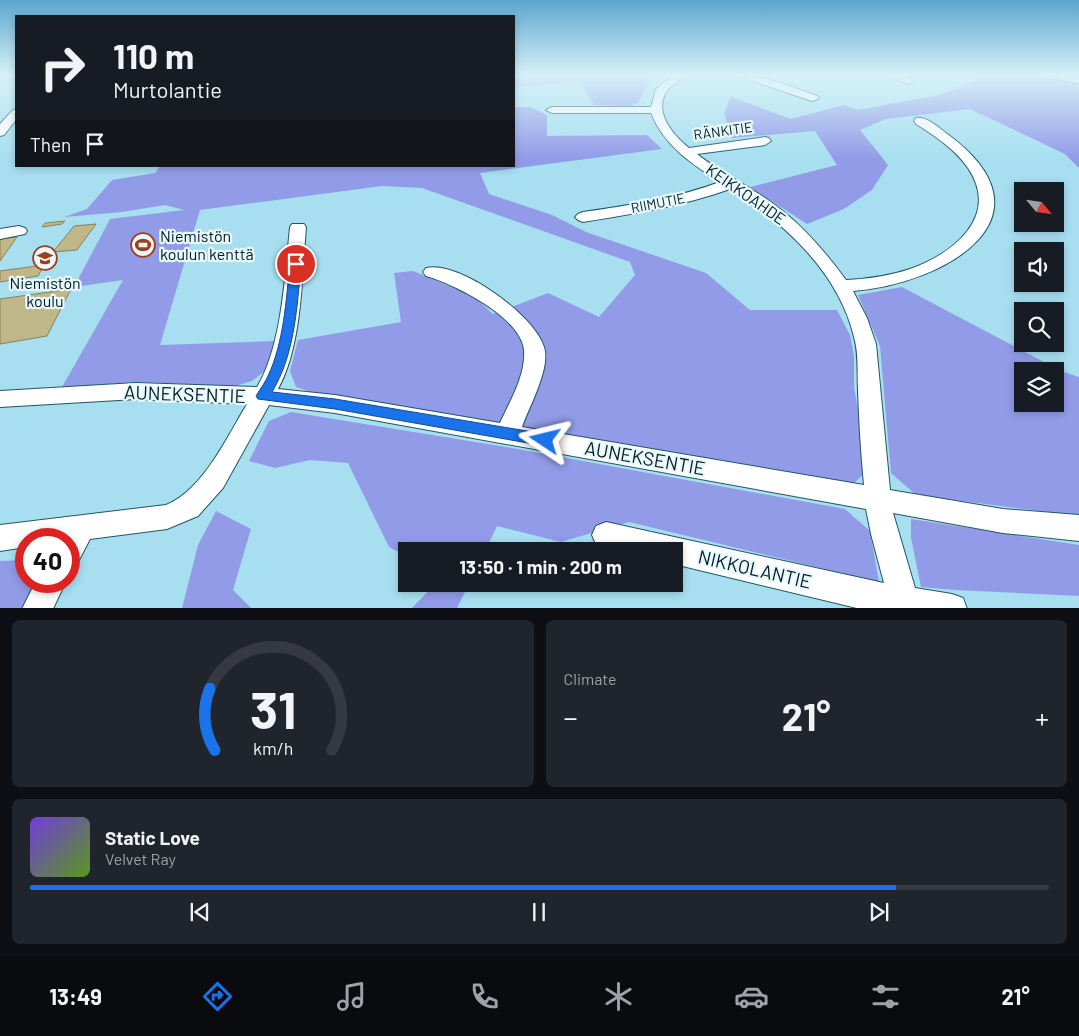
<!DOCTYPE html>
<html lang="en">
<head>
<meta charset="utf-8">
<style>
  :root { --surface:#171b24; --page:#20242c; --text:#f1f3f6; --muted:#9ea1a6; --line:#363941; --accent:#1a73e8 }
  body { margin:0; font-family:Barlow,sans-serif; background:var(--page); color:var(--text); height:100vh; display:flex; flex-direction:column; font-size:19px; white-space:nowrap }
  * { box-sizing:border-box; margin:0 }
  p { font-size:16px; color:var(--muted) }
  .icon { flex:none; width:28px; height:28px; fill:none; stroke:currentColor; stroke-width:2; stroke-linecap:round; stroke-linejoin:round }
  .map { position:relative; height:608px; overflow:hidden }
  .panel { display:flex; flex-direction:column; gap:12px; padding:12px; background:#0d0f14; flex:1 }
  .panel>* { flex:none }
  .banner { position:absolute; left:15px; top:15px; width:500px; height:152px; border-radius:0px; box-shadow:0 2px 8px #0003; background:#171b24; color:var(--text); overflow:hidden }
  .needle { width:32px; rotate:119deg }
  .controls { position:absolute; left:1014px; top:182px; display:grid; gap:10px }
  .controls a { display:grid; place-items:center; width:50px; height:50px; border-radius:0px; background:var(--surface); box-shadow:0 2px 8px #0003; font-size:25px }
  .speed { position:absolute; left:15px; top:528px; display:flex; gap:10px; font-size:25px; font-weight:700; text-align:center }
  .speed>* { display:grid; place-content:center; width:65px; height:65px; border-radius:50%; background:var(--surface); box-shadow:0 2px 8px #0003; line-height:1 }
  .speed .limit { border:8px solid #d22; background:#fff; color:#111 }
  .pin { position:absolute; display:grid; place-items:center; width:42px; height:42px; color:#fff; margin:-21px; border:2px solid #fff; border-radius:50%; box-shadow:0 1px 5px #0007 }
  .me { position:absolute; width:55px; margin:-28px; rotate:280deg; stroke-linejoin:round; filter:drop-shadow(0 0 4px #0008) }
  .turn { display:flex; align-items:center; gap:18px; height:105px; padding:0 15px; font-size:22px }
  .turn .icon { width:65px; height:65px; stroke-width:2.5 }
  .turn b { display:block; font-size:35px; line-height:42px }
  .then { display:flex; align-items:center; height:48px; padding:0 15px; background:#0003; gap:10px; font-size:19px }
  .big { font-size:38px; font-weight:700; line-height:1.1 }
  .panel .card { flex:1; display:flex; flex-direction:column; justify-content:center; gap:8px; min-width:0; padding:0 18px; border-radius:8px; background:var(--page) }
  .panel .dial { align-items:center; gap:0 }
  .dial svg { height:130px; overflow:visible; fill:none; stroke:var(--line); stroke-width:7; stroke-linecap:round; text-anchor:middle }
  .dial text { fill:var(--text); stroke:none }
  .song { display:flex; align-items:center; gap:15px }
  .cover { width:60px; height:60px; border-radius:8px; background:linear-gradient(135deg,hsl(260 70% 55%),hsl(90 70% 35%)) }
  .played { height:5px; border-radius:2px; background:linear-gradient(90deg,var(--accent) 85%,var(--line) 85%) }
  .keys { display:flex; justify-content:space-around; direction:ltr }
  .heat { display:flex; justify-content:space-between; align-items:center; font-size:28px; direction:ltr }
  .panel .tiles { flex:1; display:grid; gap:12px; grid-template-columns:1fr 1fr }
  .card:last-child { grid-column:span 2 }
  .trip { position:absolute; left:398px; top:542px; width:285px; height:50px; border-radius:0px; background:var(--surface); box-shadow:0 2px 8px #0003; font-weight:700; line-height:50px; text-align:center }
  .menu { display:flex; height:80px; justify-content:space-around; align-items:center; background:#090b0e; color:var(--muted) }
  .menu .icon { width:35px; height:35px }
  .menu .current { color:var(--accent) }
  .menu b { font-size:22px; color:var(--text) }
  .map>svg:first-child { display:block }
  .green { fill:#929be8; fill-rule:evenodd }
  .building { fill:#c0b789; stroke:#8a8156 }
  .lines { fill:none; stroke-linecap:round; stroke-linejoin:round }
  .minor-casing { stroke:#1f5665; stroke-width:2 }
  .minor { fill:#fff; fill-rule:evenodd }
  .route { fill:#1a73e8; stroke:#114b97 }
  .labels { text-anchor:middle; stroke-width:4.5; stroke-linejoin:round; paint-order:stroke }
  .far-street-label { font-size:14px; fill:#041a20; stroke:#e8f9fe }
  .street-label { font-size:16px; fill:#041a20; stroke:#e8f9fe }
  .poi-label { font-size:16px; fill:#041a20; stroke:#e8f9fe; text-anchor:start }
  .near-street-label { font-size:19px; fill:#041a20; stroke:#e8f9fe }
</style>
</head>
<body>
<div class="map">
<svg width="1079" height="609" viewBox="0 0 1079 609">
  <rect width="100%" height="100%" fill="#a7dff0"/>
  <g class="green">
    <path d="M514,74H626L651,80L643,92L638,103L630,106L594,105L581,82L514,87Z"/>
    <path d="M965,74H1028L1079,83V168L1065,154L970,109L886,119L860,130L888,165L872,190L844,209L807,224L750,187L837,165L815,131L732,138L724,113L731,97L791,119L844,105L858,110L939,95L980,79Z"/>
    <path d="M514,105L515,107H530L547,115V136L647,135L662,149L480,173L489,194L552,215L586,232L706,273L750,310H837L850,335L854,356V387L865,450L866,472L853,484L311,392L296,387L290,371L298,340L401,322L394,273L413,271L475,297L493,314L548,293L599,317L635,275L630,262L422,188L382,186L200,210L160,345L275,341L266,370L252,381L235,386L137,382L62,387L123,280L74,287L110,219L184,210L165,205L122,212L64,217L87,209L112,180L155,173L160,166H514Z"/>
    <path d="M902,287L1061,371L1079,377V516L916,495L891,473L880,346L858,295ZM1022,371H1055V404H1022Z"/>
    <path d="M291,412L506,447L845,509L870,531L879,582L629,522L561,542L497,526L485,551H406V556L389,547L348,463L310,460L275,468L249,461L269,421Z"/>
    <path d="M216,511L251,529L233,590L251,608H182L198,545Z"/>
    <path d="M911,519L1079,545V596L955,590L921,587L911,538Z"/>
    <path d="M26,560V581H45L28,608H0V561Z"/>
    <path d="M435,584H469L457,608H412Z"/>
  </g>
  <g class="building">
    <path d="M65,221L62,224L42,227L45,223Z"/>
    <path d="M96,224L77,250L53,252L74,226Z"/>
    <path d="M17,237L0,261V239Z"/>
    <path d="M44,265L38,276L0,282V271Z"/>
    <path d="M71,289L47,336L0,344V299Z"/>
  </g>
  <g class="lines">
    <g class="minor-casing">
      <g id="minor">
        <path d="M674,74H685C680,81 669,86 665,94C655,114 673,135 689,148L765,137L769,138L771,141L765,145L697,154C720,172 745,184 768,200C799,221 824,250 846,280C867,279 889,276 910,269C952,254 1001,217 968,168C955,149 935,136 916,124L914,121L916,118C926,116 938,127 946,133C1062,217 944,284 853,291L867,318L876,344L890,490L1003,509L1079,515V541L1003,533L893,513L915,588L952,594L963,598L967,609H861L674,564V551C647,551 621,554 596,544L592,535L596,526L606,522L884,583L871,534L866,509L335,413L269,405L223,488L198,516L167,529L90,539L79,560L69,564V539H26V547L0,551V525L166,505C203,490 227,437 247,404L136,399L0,407V391L136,383L257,387C282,346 285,275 290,227L292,224H304L306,227C302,276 302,346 278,389L335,395L500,423C510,401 526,375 524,350C521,317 454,284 426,276L423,272L426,268C459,260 534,315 544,347C551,368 529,407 522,427L864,485C861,454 859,422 858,390C857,372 859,354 854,337C839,273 784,222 730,189C682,206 634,214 583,222L578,220L575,217L578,214L583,212C632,205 673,199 720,182C692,164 664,146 651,113H552L546,110L552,107H651L656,89Z"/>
        <path d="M732,74C762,74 789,86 817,96L819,98L813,101L809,100Z"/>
        <path d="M882,74H898L914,81L909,84Z"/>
        <path d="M1038,74H1063L1079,77V83L1043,77Z"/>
        <path d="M16,109V120L4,135L0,136V124L12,111Z"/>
        <path d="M19,226L25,228L27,231L25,234L0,239V229Z"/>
        <path d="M36,581H66L53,609H22Z"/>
      </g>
    </g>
    <use href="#minor" class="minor"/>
  </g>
  <linearGradient id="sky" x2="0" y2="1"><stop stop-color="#5ca5ce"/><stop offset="0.47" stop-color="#d7f1f8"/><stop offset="1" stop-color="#d7f1f8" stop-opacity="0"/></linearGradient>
  <rect width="1079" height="159" fill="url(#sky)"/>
  <path class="route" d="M296,261L301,264C297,307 295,354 272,392L335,399L545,434L550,436L553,440L550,444L545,446L335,409L258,399L256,396C260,389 265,383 268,376C284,342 286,300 290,264Z"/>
  <defs>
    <g id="stadium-ring" transform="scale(1.25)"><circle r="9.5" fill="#e8f9fe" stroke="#a33c19" stroke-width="1.5"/><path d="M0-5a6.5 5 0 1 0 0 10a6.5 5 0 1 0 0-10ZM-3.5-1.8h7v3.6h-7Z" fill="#a33c19"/></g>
    <g id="school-ring" transform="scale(1.25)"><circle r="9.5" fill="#e8f9fe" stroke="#a33c19" stroke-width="1.5"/><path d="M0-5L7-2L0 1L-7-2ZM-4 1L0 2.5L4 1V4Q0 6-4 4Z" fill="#a33c19"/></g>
  </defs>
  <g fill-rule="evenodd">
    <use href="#stadium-ring" x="143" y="245"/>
    <use href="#school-ring" x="45" y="258"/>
  </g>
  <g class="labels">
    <g class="far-street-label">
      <text transform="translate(723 131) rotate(-8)" y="5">RÄNKITIE</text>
      <text transform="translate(658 203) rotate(-11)" y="5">RIIMUTIE</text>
    </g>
    <g class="street-label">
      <text transform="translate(746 194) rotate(35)" y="6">KEIKKOAHDE</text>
    </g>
    <g class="poi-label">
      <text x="160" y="242">Niemistön<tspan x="160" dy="18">koulun kenttä</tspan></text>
      <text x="45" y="289" text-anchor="middle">Niemistön<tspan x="45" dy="18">koulu</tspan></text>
    </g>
    <g class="near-street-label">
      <text transform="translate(185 394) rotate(2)" y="7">AUNEKSENTIE</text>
      <text transform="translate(645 458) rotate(10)" y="7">AUNEKSENTIE</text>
      <text transform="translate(755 569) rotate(13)" y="7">NIKKOLANTIE</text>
    </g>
  </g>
</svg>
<div class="controls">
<a><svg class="needle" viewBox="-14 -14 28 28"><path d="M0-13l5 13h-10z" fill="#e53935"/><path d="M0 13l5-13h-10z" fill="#9ea1a6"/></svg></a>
<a><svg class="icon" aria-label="sound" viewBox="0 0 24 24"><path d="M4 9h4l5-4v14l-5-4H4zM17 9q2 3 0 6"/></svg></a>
<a><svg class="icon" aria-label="search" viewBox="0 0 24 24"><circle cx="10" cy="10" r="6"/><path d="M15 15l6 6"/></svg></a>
<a><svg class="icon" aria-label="layers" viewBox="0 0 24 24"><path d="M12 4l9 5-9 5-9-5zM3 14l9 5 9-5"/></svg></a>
</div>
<div class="speed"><div class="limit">40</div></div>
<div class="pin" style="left:296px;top:264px;background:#d93025"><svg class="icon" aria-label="arrive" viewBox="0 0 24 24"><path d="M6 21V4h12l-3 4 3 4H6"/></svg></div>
<svg class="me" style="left:545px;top:440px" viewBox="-20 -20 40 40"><path d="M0-17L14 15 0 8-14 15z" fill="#1a73e8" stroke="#fff" stroke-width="4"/></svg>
<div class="trip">13:50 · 1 min · 200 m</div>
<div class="banner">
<div class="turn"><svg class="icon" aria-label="right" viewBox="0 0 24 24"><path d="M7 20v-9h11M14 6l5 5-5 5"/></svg><div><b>110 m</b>Murtolantie</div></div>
<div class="then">Then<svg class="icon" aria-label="arrive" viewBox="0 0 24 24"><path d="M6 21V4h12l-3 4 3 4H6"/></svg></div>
</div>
</div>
<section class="panel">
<div class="tiles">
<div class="card dial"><svg viewBox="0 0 100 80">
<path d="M14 69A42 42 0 1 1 86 69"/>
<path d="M14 69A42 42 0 0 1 11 31" stroke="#1a73e8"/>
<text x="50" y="56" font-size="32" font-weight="700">31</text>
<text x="50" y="72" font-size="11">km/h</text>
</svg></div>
<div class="card"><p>Climate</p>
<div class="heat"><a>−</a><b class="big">21°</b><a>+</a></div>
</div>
<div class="card">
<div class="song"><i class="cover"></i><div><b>Static Love</b><p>Velvet Ray</p></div></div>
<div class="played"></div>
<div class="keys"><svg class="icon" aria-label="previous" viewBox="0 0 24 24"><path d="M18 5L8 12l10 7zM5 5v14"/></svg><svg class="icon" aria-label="pause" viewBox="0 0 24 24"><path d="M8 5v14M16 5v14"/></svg><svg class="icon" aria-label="next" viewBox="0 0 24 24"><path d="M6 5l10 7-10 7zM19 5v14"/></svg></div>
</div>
</div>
</section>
<nav class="menu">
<b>13:49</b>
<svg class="icon current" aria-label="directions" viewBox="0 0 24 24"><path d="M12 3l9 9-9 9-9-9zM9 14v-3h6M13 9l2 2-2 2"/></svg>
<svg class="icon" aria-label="music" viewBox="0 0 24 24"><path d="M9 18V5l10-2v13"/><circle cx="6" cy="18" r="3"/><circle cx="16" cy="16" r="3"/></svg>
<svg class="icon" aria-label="phone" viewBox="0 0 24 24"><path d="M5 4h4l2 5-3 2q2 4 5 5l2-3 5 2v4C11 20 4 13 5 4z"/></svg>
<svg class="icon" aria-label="climate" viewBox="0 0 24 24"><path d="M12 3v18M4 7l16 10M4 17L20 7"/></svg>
<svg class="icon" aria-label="car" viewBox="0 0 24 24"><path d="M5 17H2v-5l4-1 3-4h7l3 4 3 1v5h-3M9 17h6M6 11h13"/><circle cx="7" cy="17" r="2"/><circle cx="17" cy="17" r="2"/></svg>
<svg class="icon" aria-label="filters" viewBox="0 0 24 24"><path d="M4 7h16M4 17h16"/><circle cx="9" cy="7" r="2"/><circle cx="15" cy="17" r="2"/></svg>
<b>21°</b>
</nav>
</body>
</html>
